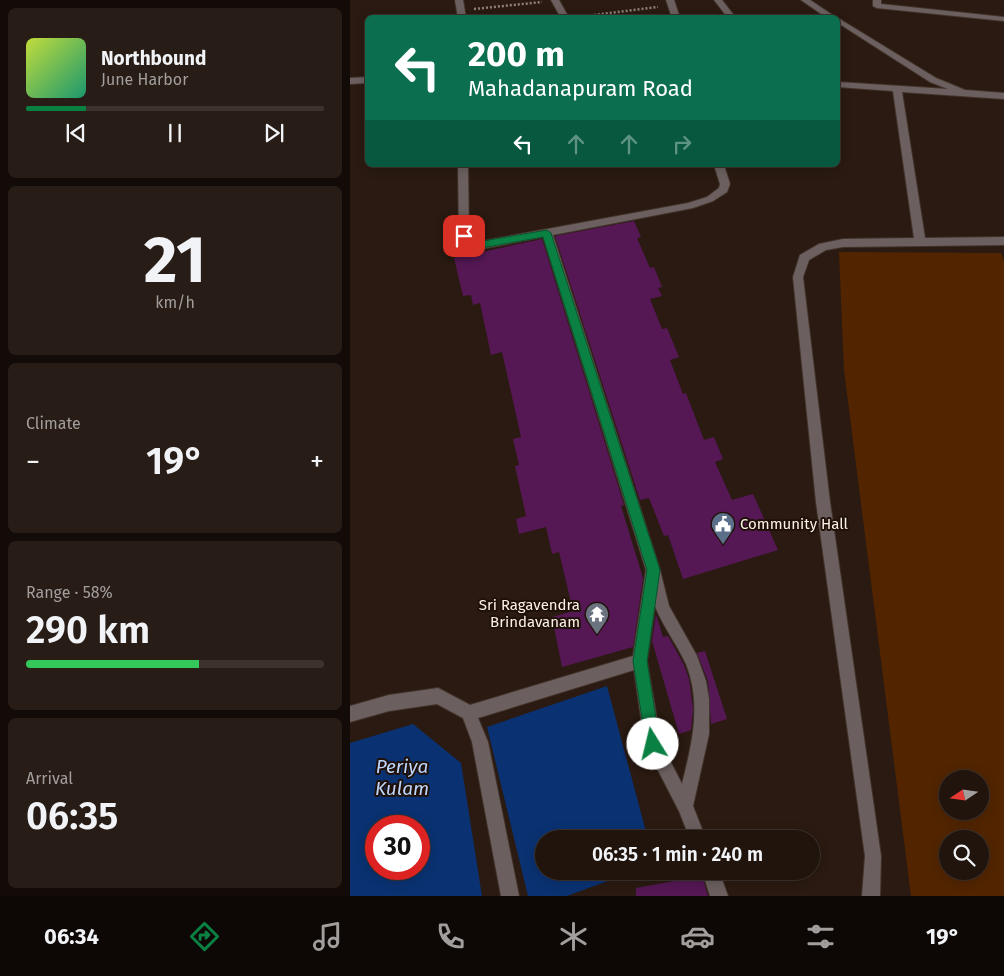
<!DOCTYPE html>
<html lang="en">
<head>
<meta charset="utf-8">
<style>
  :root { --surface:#20140d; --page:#281d16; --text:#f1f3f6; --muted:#a29e9d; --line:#3d332e; --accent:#0b8043 }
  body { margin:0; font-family:"Fira Sans",sans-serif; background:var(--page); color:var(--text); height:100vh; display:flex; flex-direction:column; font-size:19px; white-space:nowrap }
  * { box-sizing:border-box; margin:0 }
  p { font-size:16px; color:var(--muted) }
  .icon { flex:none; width:28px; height:28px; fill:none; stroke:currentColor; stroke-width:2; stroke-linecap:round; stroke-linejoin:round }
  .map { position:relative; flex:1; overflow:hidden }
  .panel { display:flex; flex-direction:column; gap:8px; padding:8px; background:#120b07; width:350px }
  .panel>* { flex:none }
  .hud { position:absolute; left:15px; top:15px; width:475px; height:152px; border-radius:8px; box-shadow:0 2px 12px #0003,0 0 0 1px var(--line); background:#0b6e4f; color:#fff; overflow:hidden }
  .needle { width:32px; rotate:257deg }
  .buttons { position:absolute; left:589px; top:770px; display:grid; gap:10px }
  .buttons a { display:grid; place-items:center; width:50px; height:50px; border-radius:50%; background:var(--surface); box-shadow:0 2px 12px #0003,0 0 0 1px var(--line); font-size:25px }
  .speed { position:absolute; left:15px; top:815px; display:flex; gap:10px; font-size:25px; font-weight:700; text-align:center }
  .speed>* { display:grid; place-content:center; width:65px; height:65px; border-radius:50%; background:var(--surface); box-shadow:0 2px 12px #0003,0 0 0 1px var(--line); line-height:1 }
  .speed .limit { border:8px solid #d22; background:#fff; color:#111 }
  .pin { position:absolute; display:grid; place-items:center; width:42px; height:42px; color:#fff; margin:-21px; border-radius:10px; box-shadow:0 2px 8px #0006 }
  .me { position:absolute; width:55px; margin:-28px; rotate:351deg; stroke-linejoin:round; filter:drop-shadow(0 0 4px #0008) }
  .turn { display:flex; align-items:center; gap:18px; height:105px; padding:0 20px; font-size:22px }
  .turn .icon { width:65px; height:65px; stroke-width:2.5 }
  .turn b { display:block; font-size:35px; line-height:42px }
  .lanes { display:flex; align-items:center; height:48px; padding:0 20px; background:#0003; justify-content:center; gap:25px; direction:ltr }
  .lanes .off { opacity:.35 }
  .big { font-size:38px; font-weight:600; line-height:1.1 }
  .panel .tile { flex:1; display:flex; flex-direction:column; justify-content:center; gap:8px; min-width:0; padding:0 18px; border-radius:8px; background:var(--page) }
  .panel .dial { align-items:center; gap:0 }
  .dial b { font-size:65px; line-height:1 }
  .song { display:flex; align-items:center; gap:15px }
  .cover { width:60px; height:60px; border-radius:8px; background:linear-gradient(135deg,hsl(70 70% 55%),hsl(160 70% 35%)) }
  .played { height:5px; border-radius:2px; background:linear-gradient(90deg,var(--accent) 20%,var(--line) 20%) }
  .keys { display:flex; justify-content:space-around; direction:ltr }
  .heat { display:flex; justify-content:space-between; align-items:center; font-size:28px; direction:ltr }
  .charge { height:8px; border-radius:4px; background:linear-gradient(90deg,#34c759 58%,var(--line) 0) }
  .trip { position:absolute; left:185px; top:830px; width:285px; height:50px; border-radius:25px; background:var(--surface); box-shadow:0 2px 12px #0003,0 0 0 1px var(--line); font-weight:600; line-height:50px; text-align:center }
  .tabs { display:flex; height:80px; justify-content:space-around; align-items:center; background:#0d0805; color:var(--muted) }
  .tabs .icon { width:35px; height:35px }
  .tabs .on { color:var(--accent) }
  .tabs b { font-size:22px; color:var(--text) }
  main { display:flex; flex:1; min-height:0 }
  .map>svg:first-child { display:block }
  .green { fill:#522500; fill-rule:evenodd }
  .water { fill:#0a3272; fill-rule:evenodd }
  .building { fill:#551855 }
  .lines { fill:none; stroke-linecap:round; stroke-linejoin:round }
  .minor-casing { stroke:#43342b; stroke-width:2 }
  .path { stroke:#8f8279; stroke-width:2.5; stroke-dasharray:2 2; stroke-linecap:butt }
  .minor { fill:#6b605f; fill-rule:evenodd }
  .route { fill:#0b8043; stroke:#07532c }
  .labels { text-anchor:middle; stroke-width:4; stroke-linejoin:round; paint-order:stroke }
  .poi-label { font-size:15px; fill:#fcf1ea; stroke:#201108; text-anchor:start }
  .near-water-label { font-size:19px; font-style:italic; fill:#bfd7fe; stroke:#201108 }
</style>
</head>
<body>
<main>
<section class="panel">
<div class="tile">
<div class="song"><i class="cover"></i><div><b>Northbound</b><p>June Harbor</p></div></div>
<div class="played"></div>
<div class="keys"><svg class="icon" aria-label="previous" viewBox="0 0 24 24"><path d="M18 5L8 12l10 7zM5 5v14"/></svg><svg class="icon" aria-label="pause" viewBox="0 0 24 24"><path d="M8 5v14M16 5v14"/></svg><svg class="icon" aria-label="next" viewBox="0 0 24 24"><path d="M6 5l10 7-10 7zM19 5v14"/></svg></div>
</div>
<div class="tile dial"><b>21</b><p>km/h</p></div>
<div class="tile"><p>Climate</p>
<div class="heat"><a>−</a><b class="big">19°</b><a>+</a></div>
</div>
<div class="tile"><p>Range · 58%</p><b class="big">290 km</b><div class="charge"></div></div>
<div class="tile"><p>Arrival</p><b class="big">06:35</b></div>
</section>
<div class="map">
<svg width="654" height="896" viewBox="0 0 654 896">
  <rect width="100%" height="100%" fill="#2a1a11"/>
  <path class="green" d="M489,252L651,253L654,261V896H561L494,370ZM598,779H630V811H598ZM598,839H630V871H598Z"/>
  <g class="water">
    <path d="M257,686L298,839H194V871H285L217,896H178L137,727Z"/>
    <path d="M63,724L111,763L132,896H0V743ZM26,826H69V869H26Z"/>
  </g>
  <g class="building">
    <path d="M284,221L291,237L287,238L300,268L304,267L312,287L308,288L312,296L300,299L312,329L317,328L329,357L320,360L333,394L336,393L354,440L364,437L373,459L365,462L382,500L403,494L428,550L333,579L318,535L314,536L299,498L290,500L205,236Z"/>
    <path d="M192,239L274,505L271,506L293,578L283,647L212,667L202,617L223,611L209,552L202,554L196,527L169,534L166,519L176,516L165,466L169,465L163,439L171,437L152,352L141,355L130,303L123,305L121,295L113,296L104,258Z"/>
    <path d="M306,614L313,637L318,636L334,665L339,679L343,709L341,730L329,734L302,641Z"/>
    <path d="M355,651L377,719L361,724L358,681L347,653Z"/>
    <path d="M352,876L358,896H286V888Z"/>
  </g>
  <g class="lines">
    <g class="minor-casing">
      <g id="minor">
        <path d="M105,0H113L116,18H108Z"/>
        <path d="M201,0H209L219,18H211Z"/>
        <path d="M316,0H324L330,18H322Z"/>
        <path d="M364,0H372L386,18H378Z"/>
        <path d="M451,0H460L487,18H477Z"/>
        <path d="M523,0H531V4L654,17V21L527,8L523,6Z"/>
        <path d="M488,18L586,78L615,90L654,93V99L552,92L575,238L654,237V245L493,247L476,250L459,260L453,277L480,502L531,856L530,896H512L515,856L466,502L443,277L450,255L469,244L493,239L564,238L543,91L488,87V82L598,89L580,82L488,23Z"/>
        <path d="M18,77V83L0,84V78Z"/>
        <path d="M108,165H118L119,236L122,240L127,242L338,203L357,197L369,188L370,184L364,165H374L380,184L377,192L363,201L343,208L203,235L310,570L319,606L347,656L356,681L359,699V734L343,806L356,839H340L329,811L295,745L284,670L128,718L138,742L169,896H151L122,742L113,718L87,704L39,711L0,722V706L39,695L88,688L120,705L283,656L296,570L193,237L126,250L114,246L109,236ZM305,606C313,627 327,644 336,664C352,704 342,744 332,784L311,743L297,661Z"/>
        <path d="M352,871H369L378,896H360Z"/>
      </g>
    </g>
    <g class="path">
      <path d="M124,9L192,2"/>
      <path d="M228,17L308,7"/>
    </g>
    <use href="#minor" class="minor"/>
  </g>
  <path class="route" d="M197,230L201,233L310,570L297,661L310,744L308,750L303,752L298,750L296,744L283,661L297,570L193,237L126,249L114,245L109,236L114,233L117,234L121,240L127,242Z"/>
  <defs>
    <g id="civic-pin" transform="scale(1.25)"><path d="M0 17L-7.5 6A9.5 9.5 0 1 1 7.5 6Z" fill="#5c6f8a" stroke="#201108"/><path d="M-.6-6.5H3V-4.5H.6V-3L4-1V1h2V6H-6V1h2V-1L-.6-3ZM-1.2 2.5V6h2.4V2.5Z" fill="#fff"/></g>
    <g id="temple-pin" transform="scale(1.25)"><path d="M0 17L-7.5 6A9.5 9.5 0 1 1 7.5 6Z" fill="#6b7280" stroke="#201108"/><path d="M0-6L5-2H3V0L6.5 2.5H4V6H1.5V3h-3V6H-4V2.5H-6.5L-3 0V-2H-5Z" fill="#fff"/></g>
  </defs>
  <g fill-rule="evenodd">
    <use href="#civic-pin" x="373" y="524"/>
    <use href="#temple-pin" x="247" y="614"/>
  </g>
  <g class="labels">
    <g class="poi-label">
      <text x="390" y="529">Community Hall</text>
      <text x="230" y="610" text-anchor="end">Sri Ragavendra<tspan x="230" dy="17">Brindavanam</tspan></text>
    </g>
    <g class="near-water-label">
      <text x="52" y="773">Periya<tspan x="52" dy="22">Kulam</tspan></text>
    </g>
  </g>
</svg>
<div class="buttons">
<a><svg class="needle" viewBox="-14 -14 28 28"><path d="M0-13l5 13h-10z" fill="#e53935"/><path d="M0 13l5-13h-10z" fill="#a29e9d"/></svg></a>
<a><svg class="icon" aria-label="search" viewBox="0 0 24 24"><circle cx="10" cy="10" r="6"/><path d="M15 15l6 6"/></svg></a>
</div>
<div class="speed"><div class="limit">30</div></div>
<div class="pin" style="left:114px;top:236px;background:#d93025"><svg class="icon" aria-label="arrive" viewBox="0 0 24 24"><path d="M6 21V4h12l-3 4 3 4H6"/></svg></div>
<svg class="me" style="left:303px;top:744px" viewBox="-20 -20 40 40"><circle r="19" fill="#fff"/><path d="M0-13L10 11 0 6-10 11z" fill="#0b8043"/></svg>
<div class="trip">06:35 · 1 min · 240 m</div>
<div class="hud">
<div class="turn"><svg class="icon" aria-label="left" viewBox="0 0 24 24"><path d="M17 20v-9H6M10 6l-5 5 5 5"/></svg><div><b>200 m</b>Mahadanapuram Road</div></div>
<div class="lanes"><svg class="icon" aria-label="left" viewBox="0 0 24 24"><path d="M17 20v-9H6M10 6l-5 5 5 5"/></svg><svg class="icon off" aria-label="ahead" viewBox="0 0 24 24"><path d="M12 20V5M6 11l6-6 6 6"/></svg><svg class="icon off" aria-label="ahead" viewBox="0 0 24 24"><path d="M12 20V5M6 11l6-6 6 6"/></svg><svg class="icon off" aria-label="right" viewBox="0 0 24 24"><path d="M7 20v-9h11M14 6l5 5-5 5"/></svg></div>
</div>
</div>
</main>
<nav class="tabs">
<b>06:34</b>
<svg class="icon on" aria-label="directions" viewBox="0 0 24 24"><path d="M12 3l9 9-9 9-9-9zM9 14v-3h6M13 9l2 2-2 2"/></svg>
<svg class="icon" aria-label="music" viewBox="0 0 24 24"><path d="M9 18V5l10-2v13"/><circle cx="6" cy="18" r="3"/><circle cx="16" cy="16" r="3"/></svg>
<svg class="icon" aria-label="phone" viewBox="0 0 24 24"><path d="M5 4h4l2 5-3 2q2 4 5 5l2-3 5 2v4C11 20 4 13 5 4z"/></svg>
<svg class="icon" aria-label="climate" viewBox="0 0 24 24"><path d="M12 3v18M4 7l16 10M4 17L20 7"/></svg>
<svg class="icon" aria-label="car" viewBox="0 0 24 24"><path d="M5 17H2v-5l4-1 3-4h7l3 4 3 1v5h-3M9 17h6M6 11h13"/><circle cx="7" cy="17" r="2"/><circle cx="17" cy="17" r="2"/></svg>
<svg class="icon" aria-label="filters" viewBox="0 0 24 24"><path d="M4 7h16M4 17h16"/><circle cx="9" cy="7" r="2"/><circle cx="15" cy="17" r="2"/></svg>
<b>19°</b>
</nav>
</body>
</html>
